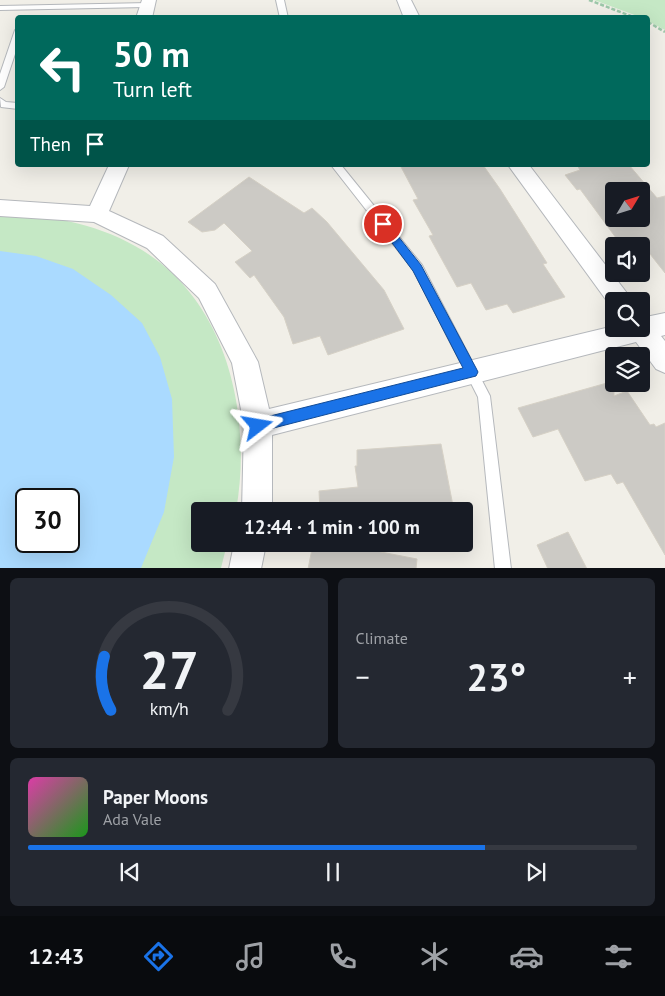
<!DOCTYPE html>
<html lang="en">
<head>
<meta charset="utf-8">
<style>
  :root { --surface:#171b24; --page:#242831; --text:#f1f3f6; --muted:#9ea1a6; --line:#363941; --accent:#1a73e8 }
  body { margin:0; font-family:"PT Sans",sans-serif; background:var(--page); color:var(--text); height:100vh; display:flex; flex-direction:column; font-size:19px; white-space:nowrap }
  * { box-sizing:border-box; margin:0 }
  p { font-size:16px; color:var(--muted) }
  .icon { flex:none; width:28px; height:28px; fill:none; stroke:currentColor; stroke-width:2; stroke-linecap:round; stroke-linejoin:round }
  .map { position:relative; height:568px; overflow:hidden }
  .side { display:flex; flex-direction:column; gap:10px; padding:10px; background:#0d0f14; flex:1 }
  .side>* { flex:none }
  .top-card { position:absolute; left:15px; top:15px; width:635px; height:152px; border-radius:5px; box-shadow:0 5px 20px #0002; background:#00695c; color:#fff; overflow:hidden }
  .needle { width:32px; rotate:52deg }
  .fabs { position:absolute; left:605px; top:182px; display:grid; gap:10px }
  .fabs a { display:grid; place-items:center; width:45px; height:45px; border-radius:5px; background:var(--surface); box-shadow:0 5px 20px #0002; font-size:25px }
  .speed { position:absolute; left:15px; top:488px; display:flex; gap:10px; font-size:25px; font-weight:700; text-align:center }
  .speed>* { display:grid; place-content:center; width:65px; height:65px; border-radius:50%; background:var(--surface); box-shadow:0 5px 20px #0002; line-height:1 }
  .speed .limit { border:2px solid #111; border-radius:8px; background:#fff; color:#111 }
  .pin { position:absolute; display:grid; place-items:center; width:42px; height:42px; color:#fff; margin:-21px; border:2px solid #fff; border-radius:50%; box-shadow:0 1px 5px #0007 }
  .me { position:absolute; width:55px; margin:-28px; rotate:76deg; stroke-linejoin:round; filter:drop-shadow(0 0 4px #0008) }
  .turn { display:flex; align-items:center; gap:18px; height:105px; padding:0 15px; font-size:22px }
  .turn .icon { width:65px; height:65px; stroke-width:2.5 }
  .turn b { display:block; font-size:35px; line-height:42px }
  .then { display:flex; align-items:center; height:48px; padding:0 15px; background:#0003; gap:10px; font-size:19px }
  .big { font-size:38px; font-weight:700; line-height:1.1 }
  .side .card { flex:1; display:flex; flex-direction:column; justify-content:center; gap:8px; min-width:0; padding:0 18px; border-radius:8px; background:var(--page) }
  .side .dial { align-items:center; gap:0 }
  .dial svg { height:130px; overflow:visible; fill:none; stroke:var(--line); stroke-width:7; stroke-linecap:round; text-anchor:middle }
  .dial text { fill:var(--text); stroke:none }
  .song { display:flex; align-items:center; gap:15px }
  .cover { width:60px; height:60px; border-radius:8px; background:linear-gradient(135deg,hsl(320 70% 55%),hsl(120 70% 35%)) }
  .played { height:5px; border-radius:2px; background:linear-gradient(90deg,var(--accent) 75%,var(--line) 75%) }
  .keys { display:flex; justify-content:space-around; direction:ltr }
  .heat { display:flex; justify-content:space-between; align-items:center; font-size:28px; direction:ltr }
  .side .tiles { flex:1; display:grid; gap:10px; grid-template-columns:1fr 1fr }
  .card:last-child { grid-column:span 2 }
  .trip { position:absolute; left:191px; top:502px; width:282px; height:50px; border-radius:5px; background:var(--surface); box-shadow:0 5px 20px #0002; font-weight:700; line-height:50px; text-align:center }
  .dock { display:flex; height:80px; justify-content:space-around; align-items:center; background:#090b0e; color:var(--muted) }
  .dock .icon { width:35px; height:35px }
  .dock .selected { color:var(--accent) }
  .dock b { font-size:22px; color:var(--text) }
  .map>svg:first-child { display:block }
  .green { fill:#c5e8c5; fill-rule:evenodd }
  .water { fill:#aadaff; fill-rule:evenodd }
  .building { fill:#cccac5; stroke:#d6d1c6; fill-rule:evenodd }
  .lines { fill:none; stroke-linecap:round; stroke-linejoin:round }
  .lane-casing { stroke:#b5b8bc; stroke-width:2 }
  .street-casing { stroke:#b5b8bc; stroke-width:2 }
  .path { stroke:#9cc7a9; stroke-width:2.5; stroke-dasharray:4 2; stroke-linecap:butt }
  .lane { fill:#fff; fill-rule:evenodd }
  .street { fill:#fff; fill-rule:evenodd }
  .route { fill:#1a73e8; stroke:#114b97 }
</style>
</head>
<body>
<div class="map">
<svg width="665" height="569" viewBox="0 0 665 569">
  <rect width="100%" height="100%" fill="#f1efe8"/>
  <g class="green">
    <path d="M594,0H665V30L648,21V18L640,17Z"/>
    <path d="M0,212C47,216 93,222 135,246C227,297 253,414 236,511H200V544H227L221,568H0ZM26,499H69V541H26Z"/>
  </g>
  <path class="water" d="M0,251L36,256L73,269L111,295L142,323L160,357L172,399L174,457L164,512L141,568H0ZM26,499H69V541H26Z"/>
  <g class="building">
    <path d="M400,165H483L500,189L547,263L543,264L565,297L513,313L507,304L486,310L471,283L457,287L429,236L433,235L413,200L418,199Z"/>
    <path d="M577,165H629L657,198L665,196V273L650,254L641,256V246H622L580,189L577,190L565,175L580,170ZM614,191H641V219H614Z"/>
    <path d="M249,177L304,213L312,208L327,222L384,290L404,329L328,355L320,336L293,344L284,317L254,275L250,278L235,262L252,251L224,223L215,230L202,232L188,222Z"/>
    <path d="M614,381V396L627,391L650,425L654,424L656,427L665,423V555L623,482L617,484L611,474L585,481L558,429L533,437L518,408Z"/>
    <path d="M441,444L454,511H320L319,491L358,487L355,466H357V450Z"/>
    <path d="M568,532L587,569H548L537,545Z"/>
    <path d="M313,544H340L417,559L416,569H308Z"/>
  </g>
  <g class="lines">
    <g class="lane-casing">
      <g id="lane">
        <path d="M276,0H284L288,18H280Z"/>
        <path d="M149,3V7H146L0,10V6Z"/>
        <path d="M15,30H18V45L4,87L0,90V74Z"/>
        <path d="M0,98L6,102L18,103V109L1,107Z"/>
        <path d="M331,165H341L422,265L490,396L511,569H495L478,397L414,271Z"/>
      </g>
    </g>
    <g class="street-casing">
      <g id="street">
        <path d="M142,0H156L152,18H136Z"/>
        <path d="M397,0H411L420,18H404Z"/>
        <path d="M109,165H129L109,211L163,236L215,284L258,362L269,409L614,326V329H641V318L665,313V335L661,336L665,341V373L656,369L636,342L272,435V511H242L244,425L232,363L199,298L147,248L94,222L0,216V200L90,206Z"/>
        <path d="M508,165H529L633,301H614L612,308Z"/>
        <path d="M234,544H266L261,569H229Z"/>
      </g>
    </g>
    <g class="path">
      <path d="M589,0L636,18"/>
      <path d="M648,22L665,32"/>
    </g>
    <use href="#lane" class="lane"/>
    <use href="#street" class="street"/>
  </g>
  <path class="route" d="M383,220L386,221L421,265L476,368L478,372L476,376L258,432L253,430L251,426L253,421L258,419L463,368L413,271L378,224Z"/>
</svg>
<div class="fabs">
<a><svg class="needle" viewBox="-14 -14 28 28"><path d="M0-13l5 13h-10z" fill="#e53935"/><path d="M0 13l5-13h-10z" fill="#9ea1a6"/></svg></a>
<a><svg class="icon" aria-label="sound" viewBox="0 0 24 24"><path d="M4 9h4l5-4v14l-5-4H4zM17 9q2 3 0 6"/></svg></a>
<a><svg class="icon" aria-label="search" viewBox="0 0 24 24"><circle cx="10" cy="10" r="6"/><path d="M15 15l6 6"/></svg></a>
<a><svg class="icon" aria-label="layers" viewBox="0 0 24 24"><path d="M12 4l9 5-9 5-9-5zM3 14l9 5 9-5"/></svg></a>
</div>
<div class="speed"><div class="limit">30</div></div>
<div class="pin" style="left:383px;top:224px;background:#d93025"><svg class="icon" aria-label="arrive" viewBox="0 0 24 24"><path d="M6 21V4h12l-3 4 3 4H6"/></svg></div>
<svg class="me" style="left:258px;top:426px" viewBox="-20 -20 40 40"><path d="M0-17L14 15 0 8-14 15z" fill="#1a73e8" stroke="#fff" stroke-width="4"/></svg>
<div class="trip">12:44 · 1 min · 100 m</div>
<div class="top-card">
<div class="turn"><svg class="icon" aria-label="left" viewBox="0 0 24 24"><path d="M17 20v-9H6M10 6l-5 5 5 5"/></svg><div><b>50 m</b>Turn left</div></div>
<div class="then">Then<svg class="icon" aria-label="arrive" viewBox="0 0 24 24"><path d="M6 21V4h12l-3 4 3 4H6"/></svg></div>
</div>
</div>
<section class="side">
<div class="tiles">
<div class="card dial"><svg viewBox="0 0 100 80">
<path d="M14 69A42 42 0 1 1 86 69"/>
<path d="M14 69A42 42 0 0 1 10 36" stroke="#1a73e8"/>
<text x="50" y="56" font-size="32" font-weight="700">27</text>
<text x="50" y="72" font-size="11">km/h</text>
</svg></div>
<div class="card"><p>Climate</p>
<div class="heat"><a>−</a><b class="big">23°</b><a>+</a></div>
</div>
<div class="card">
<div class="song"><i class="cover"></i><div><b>Paper Moons</b><p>Ada Vale</p></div></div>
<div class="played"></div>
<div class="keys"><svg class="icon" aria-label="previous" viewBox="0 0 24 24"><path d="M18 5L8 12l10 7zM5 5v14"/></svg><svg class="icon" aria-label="pause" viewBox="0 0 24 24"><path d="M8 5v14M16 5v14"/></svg><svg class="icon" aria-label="next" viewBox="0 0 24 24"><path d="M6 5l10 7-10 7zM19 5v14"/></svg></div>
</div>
</div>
</section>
<nav class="dock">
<b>12:43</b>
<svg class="icon selected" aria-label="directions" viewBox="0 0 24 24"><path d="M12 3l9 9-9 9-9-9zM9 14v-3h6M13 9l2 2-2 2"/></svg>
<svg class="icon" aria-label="music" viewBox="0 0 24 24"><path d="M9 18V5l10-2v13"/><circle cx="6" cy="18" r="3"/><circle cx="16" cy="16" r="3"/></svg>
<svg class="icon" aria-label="phone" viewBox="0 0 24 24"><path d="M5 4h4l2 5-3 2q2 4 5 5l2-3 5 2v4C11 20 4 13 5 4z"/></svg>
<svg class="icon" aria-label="climate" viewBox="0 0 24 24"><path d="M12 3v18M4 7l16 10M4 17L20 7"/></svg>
<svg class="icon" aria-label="car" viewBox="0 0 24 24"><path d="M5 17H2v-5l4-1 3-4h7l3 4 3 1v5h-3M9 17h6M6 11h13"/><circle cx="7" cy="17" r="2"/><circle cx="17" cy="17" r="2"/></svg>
<svg class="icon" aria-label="filters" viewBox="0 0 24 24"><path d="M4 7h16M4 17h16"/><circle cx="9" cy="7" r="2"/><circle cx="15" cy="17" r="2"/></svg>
</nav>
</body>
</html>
